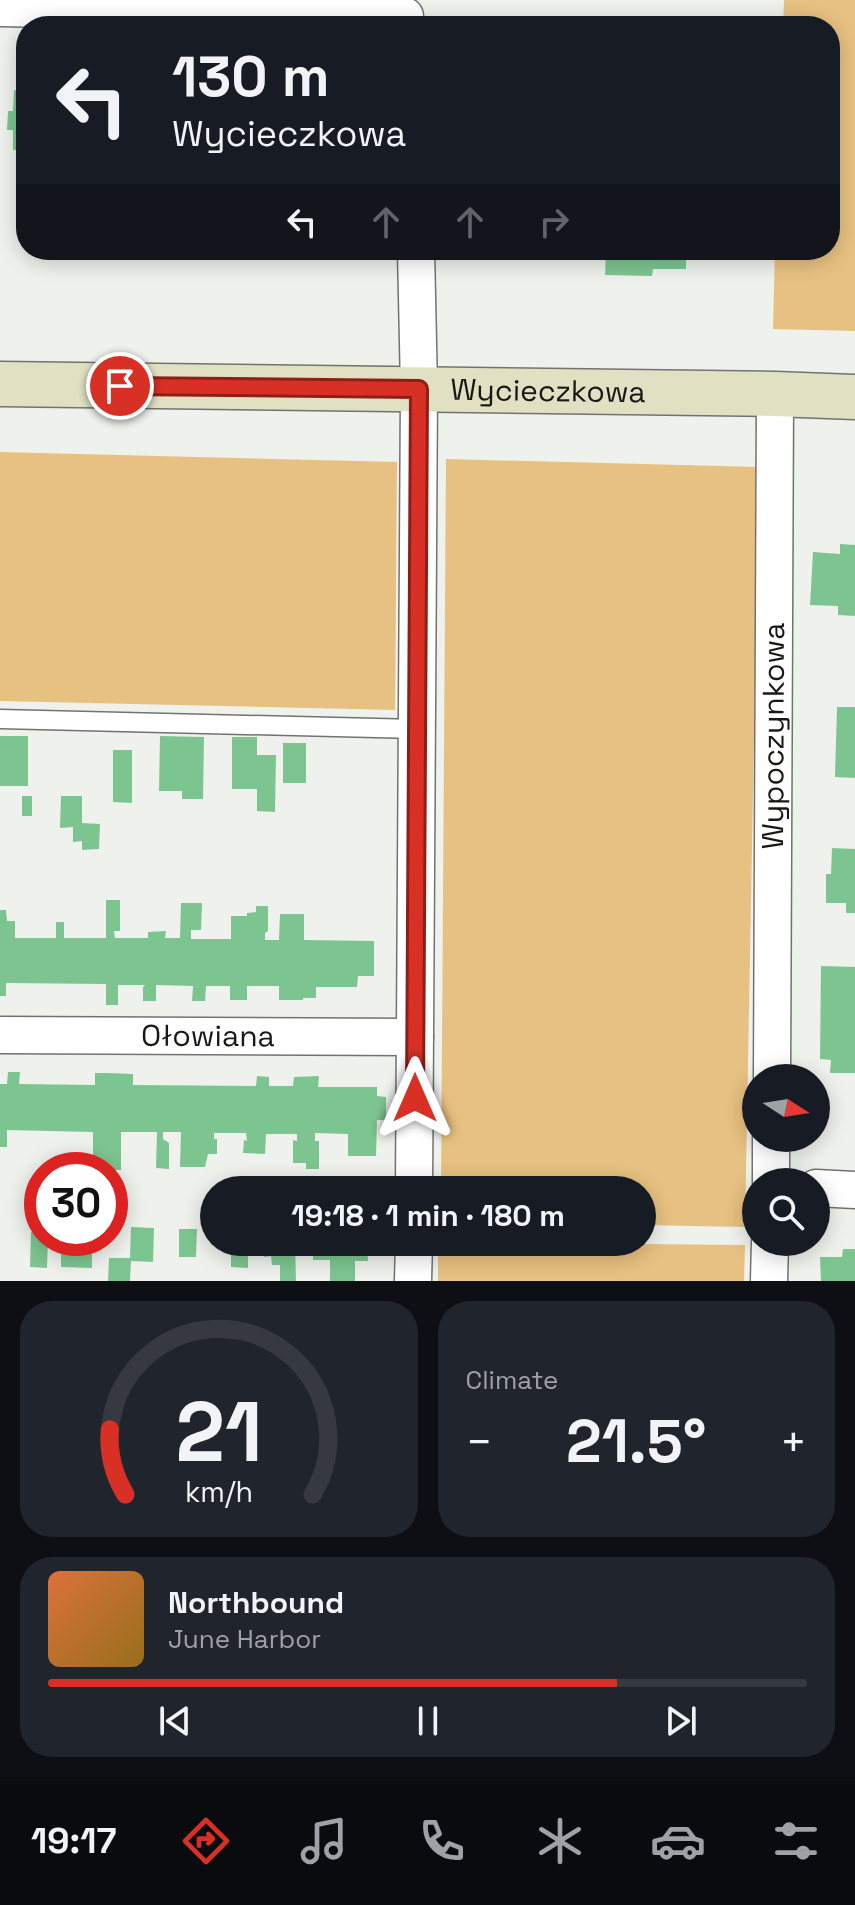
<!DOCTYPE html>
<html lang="en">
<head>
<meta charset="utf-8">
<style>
  :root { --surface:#171b24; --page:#20242c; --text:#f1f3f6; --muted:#9ea1a6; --line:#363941; --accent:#d93025 }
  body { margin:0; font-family:"Space Grotesk",sans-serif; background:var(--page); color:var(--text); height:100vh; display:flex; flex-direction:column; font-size:30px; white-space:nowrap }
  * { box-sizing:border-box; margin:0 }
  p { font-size:26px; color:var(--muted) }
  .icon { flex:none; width:44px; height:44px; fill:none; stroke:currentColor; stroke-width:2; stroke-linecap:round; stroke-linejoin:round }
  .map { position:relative; height:1281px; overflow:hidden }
  .sheet { display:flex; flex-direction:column; gap:20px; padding:20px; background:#0d0f14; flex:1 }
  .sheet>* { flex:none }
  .hud { position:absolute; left:16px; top:16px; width:824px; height:244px; border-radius:32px; box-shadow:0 4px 20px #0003; background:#171b24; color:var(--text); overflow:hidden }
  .needle { width:52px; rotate:102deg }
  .buttons { position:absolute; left:742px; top:1064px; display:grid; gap:16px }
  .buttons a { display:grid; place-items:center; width:88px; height:88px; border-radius:50%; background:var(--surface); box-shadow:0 4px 20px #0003; font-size:40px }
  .speed { position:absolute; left:24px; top:1152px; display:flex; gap:16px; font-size:40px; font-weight:700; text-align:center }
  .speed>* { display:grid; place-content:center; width:104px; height:104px; border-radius:50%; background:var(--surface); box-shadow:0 4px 20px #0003; line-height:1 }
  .speed .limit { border:12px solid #d22; background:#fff; color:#111 }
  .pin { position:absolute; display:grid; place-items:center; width:68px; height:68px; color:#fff; margin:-34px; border:4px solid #fff; border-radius:50%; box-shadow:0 2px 8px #0007 }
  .me { position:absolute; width:88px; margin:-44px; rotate:0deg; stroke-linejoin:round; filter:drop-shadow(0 0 6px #0008) }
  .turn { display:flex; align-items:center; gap:28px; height:168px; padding:0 24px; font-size:36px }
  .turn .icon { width:104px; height:104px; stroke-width:2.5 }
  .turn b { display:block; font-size:56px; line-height:68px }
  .lanes { display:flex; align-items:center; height:76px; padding:0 24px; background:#0003; justify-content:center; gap:40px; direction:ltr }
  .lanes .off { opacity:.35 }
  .big { font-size:60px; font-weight:700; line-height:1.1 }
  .sheet .widget { flex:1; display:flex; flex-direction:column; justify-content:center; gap:12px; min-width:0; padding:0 28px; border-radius:32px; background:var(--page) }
  .sheet .dial { align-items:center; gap:0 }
  .dial svg { height:208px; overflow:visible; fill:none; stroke:var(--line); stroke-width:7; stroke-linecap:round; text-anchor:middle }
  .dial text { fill:var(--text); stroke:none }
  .song { display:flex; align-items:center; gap:24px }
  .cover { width:96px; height:96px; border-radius:12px; background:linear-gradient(135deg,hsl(20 70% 55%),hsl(40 70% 35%)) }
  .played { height:8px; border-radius:4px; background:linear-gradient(90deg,var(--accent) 75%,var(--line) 75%) }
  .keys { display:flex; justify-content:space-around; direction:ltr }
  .heat { display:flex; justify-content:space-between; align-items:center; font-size:44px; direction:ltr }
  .sheet .tiles { flex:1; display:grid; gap:20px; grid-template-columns:1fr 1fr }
  .widget:last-child { grid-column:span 2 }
  .trip { position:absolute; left:200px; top:1176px; width:456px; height:80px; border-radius:40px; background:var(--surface); box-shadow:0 4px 20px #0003; font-weight:700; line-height:80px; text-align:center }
  .tab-bar { display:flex; height:128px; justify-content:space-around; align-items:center; background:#090b0e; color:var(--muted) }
  .tab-bar .icon { width:56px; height:56px }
  .tab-bar .on { color:var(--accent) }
  .tab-bar b { font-size:36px; color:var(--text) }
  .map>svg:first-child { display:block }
  .green { fill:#e7c181 }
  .building { fill:#7dc590 }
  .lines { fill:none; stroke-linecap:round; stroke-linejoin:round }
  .lane-casing { stroke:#727370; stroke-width:21 }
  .street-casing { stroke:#727370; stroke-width:39 }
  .secondary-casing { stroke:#727370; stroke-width:47 }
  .lane { stroke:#fff; stroke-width:18 }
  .street { stroke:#fff; stroke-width:36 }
  .secondary { stroke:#e2e0c3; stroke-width:44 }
  .route-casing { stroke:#8d1f18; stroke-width:20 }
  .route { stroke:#d93025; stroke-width:14 }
  .labels { text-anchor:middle; stroke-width:6; stroke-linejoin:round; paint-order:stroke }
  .street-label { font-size:30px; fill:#181917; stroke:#fff }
</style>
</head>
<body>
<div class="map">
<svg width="855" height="1281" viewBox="0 0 855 1281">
  <rect width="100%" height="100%" fill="#eff1ed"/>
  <g class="green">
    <path d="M784,0H855V331L773,329L775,250H830V26H783Z"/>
    <path d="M0,452L397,462L395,710L0,701Z"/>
    <path d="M446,459L759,467L745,1227L642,1225V1190H441Z"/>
    <path d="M438,1242L745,1245L744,1281H438Z"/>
  </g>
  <g class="building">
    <path d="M14,90L26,91V151L13,150V130H7L8,111H13Z"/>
    <path d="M606,250H700V258L686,257V269H653L652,276L605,275Z"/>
    <path d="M840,544L855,545V616L838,615V606L810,605L813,552L840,554Z"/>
    <path d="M837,707H855V778L835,777Z"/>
    <rect x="0" y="736" width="28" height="50"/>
    <path d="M160,736L204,737L203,799H182V791H159Z"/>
    <path d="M232,737H257V755H276L275,812L257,811V789H232Z"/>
    <rect x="283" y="743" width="23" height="40"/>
    <path d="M113,750H132V803L113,802Z"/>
    <rect x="22" y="796" width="10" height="20"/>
    <path d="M61,796H82V823L100,824L99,849L82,850V841L73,842V827L60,828Z"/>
    <path d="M832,848L855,849V913H846V903H826V874H831Z"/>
    <path d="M106,900H120V931H114L115,938H148V932L166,931L165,938H180L181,903H202L201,930H191V939H231V916H247V913L256,912V906H268V931L265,933V940H279L280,914H304V940L374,941V976H358L357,987H316V998H303V1000H279V986H247V1000H230V986H206L205,1001H192L193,986L156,985V1001H143V987L145,985H118V1005H106V984L6,983V996H0V910H6L7,921H15V938H56V922H64V938H106Z"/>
    <path d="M821,966L855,967V1073H830L831,1060L820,1059Z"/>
    <path d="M8,1072H20L19,1084L95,1085V1073H108L133,1074V1085L256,1086L257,1076L269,1077V1086H293L294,1077L319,1076L318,1087H377V1096L386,1097V1120H377L376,1156H348V1134L315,1133V1141H319V1169H306V1163H293V1140L297,1141V1134H266L265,1154L243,1153L244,1140L247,1141L246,1133H214V1139H217V1154H208L205,1167H180L181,1132H163V1139L169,1143V1169L156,1168L157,1132H121V1170H93V1132L7,1130V1147H0V1084H7Z"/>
    <path d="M131,1227L154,1228L153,1262L131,1261L130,1281H108L109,1258H130Z"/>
    <path d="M179,1229H197L196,1257H179Z"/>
    <path d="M31,1232H42V1238H48L47,1268L30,1267Z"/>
    <path d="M61,1238H92V1268L61,1267Z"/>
    <path d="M231,1242H248V1268L231,1267Z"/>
    <path d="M264,1242H295L296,1281H280V1265H272L271,1256L264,1257Z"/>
    <path d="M313,1242H367L368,1261H355V1281H330V1260H313Z"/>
    <path d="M843,1249H855V1281H821L820,1257H842Z"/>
  </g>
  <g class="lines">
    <g class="lane-casing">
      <path id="lane" d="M0,719L417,729"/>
    </g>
    <g class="street-casing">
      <g id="street">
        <path d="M0,8L405,16"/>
        <path id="s1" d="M0,1035L415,1037"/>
        <path id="s2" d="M772,1078L775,394"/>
        <path d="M771,1182V1138"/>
        <path d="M816,1188L855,1190"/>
        <path d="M414,1190L419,389L416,250"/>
        <path d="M413,1281L414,1242"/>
        <path d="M769,1281L770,1242"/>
      </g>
    </g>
    <g class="secondary-casing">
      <g id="secondary">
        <path id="s3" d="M0,384L775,394L855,397"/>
      </g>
    </g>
    <use href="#lane" class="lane"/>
    <use href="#street" class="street"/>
    <use href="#secondary" class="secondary"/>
  </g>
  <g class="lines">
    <g class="route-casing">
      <path id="route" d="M120,386L419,389L415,1098"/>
    </g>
    <use href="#route" class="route"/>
  </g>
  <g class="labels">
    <g class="street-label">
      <text dy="10" stroke="none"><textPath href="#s3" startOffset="548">Wycieczkowa</textPath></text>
      <text dy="10" stroke="none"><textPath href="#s2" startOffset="342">Wypoczynkowa</textPath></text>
      <text dy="10" stroke="none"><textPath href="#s1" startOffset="208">Ołowiana</textPath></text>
    </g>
  </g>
</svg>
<div class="buttons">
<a><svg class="needle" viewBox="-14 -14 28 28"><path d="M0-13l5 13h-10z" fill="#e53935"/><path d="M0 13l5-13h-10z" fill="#9ea1a6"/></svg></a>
<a><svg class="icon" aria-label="search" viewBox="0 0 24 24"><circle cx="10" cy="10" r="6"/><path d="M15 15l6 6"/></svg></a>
</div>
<div class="speed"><div class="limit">30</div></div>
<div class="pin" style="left:120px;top:386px;background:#d93025"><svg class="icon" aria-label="arrive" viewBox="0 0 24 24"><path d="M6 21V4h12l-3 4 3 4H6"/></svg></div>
<svg class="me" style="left:415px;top:1098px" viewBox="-20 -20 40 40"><path d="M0-17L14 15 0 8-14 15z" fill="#d93025" stroke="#fff" stroke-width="4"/></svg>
<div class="trip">19:18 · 1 min · 180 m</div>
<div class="hud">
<div class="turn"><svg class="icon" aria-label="left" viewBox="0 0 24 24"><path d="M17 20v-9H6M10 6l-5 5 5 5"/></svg><div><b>130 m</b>Wycieczkowa</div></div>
<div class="lanes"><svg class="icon" aria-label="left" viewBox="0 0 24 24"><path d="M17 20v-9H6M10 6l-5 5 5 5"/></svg><svg class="icon off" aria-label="ahead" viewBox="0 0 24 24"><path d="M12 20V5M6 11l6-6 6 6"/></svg><svg class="icon off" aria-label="ahead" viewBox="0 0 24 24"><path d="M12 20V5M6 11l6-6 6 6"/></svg><svg class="icon off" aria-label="right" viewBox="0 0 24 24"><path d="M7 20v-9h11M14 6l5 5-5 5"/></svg></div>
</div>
</div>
<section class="sheet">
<div class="tiles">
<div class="widget dial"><svg viewBox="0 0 100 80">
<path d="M14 69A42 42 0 1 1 86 69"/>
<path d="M14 69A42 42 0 0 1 8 44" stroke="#d93025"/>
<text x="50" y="56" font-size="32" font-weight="700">21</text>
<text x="50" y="72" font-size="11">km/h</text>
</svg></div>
<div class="widget"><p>Climate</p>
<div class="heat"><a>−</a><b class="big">21.5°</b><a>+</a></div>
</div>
<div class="widget">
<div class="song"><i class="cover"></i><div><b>Northbound</b><p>June Harbor</p></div></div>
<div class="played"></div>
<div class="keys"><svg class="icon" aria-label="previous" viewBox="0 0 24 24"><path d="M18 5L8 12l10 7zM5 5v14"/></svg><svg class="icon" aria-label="pause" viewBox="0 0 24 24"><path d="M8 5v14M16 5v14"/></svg><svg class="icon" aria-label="next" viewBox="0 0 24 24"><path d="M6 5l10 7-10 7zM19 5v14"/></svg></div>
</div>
</div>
</section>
<nav class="tab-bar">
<b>19:17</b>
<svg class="icon on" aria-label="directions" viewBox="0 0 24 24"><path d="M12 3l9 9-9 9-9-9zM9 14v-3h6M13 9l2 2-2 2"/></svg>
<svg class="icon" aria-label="music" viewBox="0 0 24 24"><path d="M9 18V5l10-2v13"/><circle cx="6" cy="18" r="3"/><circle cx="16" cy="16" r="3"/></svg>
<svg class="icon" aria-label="phone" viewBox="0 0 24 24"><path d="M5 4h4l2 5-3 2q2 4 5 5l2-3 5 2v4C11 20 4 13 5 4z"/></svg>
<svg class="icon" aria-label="climate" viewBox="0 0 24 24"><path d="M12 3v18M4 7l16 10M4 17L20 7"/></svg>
<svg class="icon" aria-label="car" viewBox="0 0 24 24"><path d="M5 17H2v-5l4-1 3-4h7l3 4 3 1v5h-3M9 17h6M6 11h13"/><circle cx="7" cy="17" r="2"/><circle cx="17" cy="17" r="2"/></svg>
<svg class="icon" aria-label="filters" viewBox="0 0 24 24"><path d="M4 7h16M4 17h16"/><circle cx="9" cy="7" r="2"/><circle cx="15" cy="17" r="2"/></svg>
</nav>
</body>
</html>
